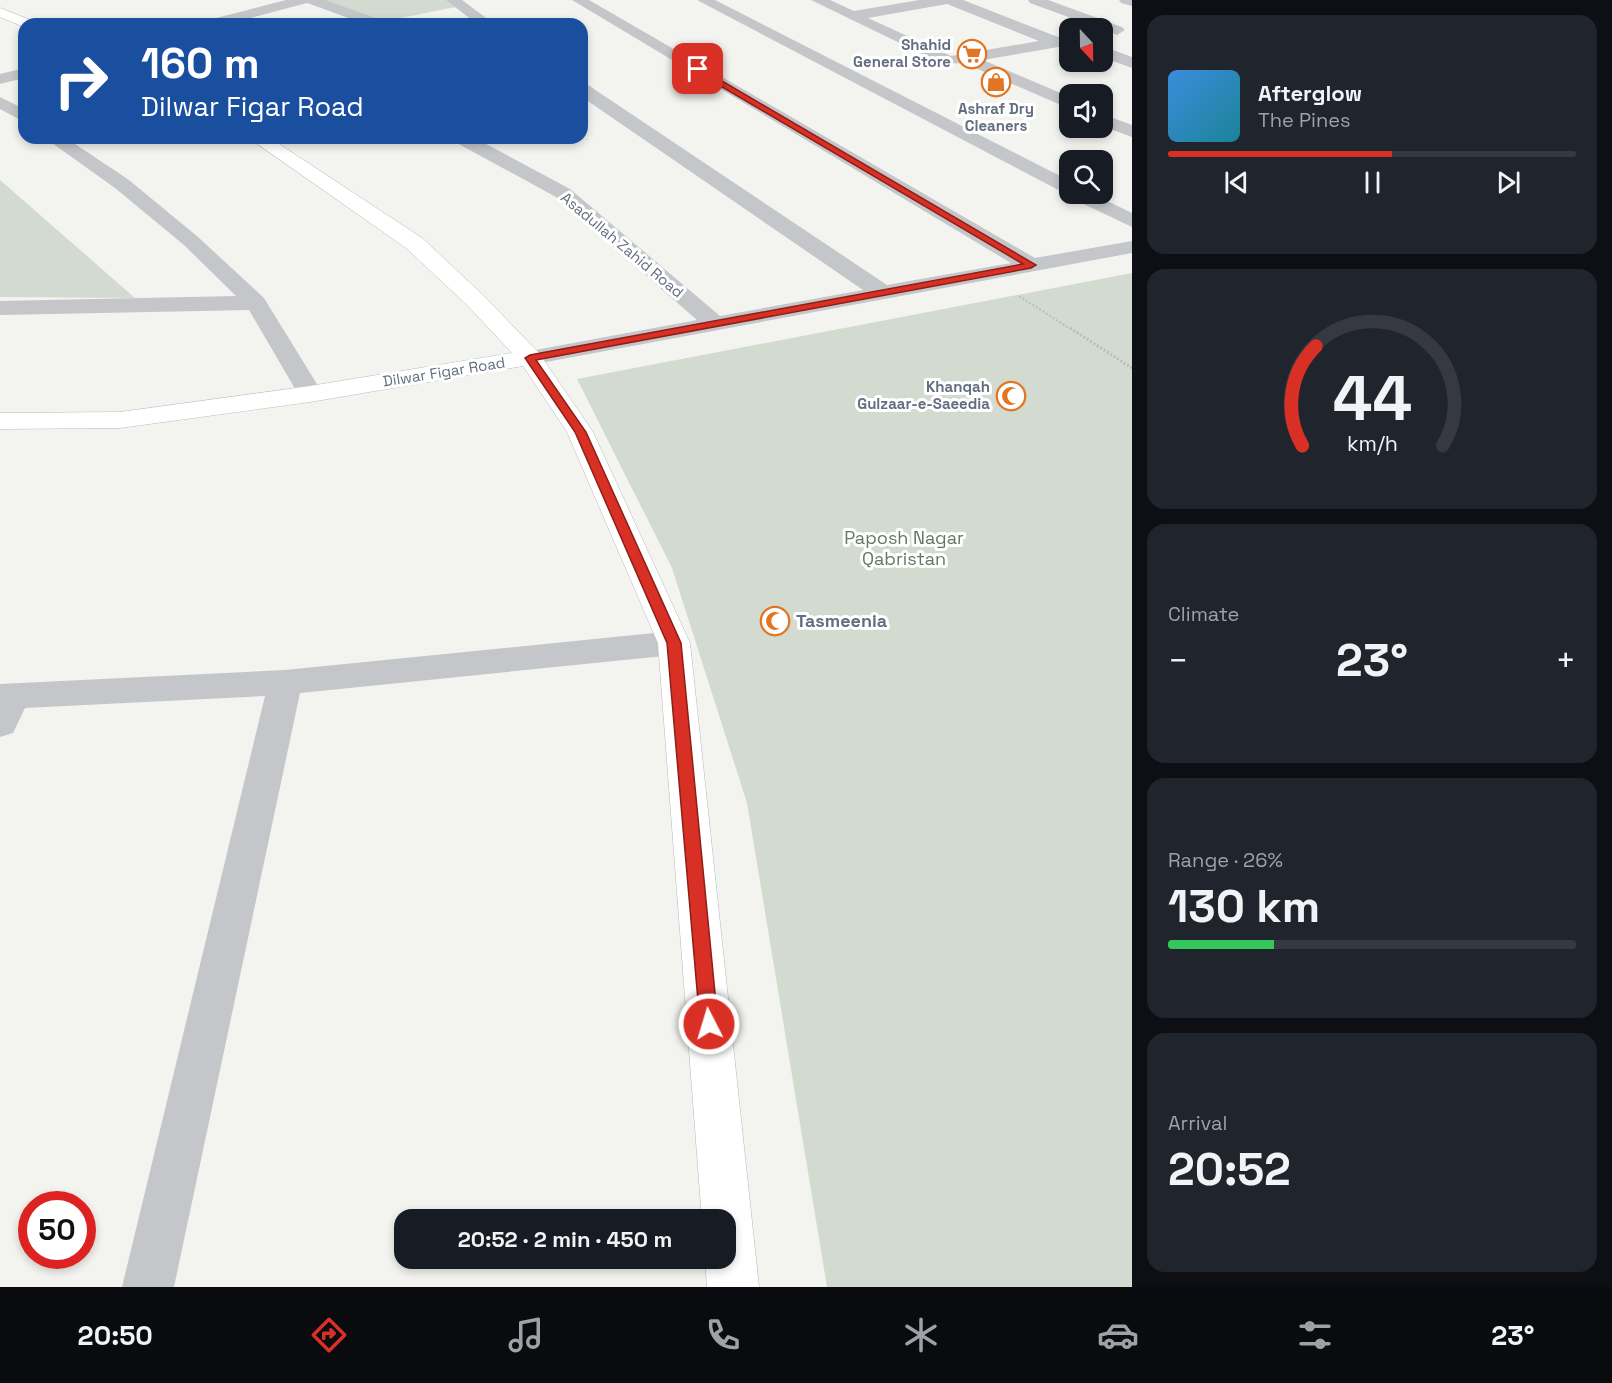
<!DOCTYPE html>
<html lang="en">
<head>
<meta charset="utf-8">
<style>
  :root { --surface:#171b24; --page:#20242c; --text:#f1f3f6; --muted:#9ea1a6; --line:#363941; --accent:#d93025 }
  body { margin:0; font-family:"Space Grotesk",sans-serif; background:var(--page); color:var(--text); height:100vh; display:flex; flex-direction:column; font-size:22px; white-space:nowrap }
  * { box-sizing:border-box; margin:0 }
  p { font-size:20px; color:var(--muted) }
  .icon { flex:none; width:33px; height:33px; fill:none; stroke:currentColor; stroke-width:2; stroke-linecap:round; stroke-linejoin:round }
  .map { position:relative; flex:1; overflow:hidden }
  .drawer { display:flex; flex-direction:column; gap:15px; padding:15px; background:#0d0f14; width:480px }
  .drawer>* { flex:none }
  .hud { position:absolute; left:18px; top:18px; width:570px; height:126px; border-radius:18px; box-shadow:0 3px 9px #0003; background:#1a4fa0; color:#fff; overflow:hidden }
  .needle { width:39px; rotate:158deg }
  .fabs { position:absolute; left:1059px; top:18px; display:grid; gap:12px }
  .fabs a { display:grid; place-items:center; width:54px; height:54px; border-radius:12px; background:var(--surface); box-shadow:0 3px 9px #0003; font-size:30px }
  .speed { position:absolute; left:18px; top:1191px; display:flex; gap:12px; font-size:30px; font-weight:700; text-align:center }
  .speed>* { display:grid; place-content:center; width:78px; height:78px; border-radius:50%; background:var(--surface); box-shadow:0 3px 9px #0003; line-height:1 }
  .speed .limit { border:9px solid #d22; background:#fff; color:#111 }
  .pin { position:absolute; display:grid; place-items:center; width:51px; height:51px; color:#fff; margin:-26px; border-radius:12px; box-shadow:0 3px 9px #0006 }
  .me { position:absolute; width:66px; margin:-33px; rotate:355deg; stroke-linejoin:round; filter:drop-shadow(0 0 4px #0008) }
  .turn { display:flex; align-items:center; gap:21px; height:126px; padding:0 24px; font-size:27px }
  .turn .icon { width:78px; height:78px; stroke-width:2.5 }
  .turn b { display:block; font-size:42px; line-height:51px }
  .big { font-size:45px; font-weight:600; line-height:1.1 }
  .drawer .card { flex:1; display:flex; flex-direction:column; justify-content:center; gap:9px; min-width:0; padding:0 21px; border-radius:18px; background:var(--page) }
  .drawer .dial { align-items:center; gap:0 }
  .dial svg { height:156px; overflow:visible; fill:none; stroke:var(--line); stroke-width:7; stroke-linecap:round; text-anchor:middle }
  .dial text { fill:var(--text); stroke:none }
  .song { display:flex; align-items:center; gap:18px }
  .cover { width:72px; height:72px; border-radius:9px; background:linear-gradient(135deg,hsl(210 70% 55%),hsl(190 70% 35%)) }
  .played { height:6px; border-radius:3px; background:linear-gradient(90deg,var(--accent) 55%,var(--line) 55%) }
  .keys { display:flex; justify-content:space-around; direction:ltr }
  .heat { display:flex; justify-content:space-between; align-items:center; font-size:33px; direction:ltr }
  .charge { height:9px; border-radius:4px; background:linear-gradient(90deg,#34c759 26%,var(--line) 0) }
  .trip { position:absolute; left:394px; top:1209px; width:342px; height:60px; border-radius:18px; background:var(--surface); box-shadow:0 3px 9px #0003; font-weight:600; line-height:60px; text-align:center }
  .tabs { display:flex; height:96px; justify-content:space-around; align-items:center; background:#090b0e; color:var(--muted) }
  .tabs .icon { width:42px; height:42px }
  .tabs .current { color:var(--accent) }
  .tabs b { font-size:27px; color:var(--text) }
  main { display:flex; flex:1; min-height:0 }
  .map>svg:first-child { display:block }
  .green { fill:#d3dbd1 }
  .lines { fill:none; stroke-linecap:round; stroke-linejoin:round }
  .secondary-casing { stroke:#b6b9be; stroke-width:1 }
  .path-far1 { stroke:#bbbcbf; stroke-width:2; stroke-dasharray:2 2; stroke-linecap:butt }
  .path { stroke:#bbbcbf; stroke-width:3; stroke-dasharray:2 2; stroke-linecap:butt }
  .street { fill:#c4c6ca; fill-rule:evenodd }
  .secondary { fill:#fff; fill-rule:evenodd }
  .route { fill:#d93025; stroke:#8d1f18; stroke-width:1.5 }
  .labels { text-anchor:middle; stroke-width:6; stroke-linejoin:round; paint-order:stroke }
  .far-poi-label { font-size:15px; font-weight:bold; fill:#636e81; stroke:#fff; text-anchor:end }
  .far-street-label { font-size:15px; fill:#636e81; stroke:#fff }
  .park-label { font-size:18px; fill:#627862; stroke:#fff }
  .poi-label { font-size:18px; font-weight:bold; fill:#636e81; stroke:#fff; text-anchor:start }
</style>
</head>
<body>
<main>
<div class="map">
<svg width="1132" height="1287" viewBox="0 0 1132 1287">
  <rect width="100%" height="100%" fill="#f3f4f0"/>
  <g class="green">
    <path d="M311,0H453L461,6L376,23Z"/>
    <path d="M0,180L135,298L0,297Z"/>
    <path d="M1132,273V1287H827L747,803L672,568L577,379Z"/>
  </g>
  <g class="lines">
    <g class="secondary-casing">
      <g id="secondary">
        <path d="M0,8L33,21L35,24H24V27L0,17Z"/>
        <path d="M249,138H270L422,238L482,294L539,353L593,432L690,643L759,1287H707L705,1258H726V1220H702L658,643L567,432L523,366L310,402L120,428L0,429V413L120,412L310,386L512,353L466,304L406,248Z"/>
      </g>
    </g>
    <path class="path-far1" d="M1019,296L1072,330"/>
    <path class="path" d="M1070,328L1132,368"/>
    <g class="street">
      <path d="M286,0H325L384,21L386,24H365L307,3L227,24H203L205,21Z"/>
      <path d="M446,0H462L494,24H477Z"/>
      <path d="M572,0H589L1035,258L1132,241V253L530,365L521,363L518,358L521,353L530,351L697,320L556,197L455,142L452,138H475L570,189L720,316L863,290L582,97V84L588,85L887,285L1011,263Z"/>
      <path d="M697,0H715L1070,181V194H1093L1132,213V227L1071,198L1068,195Z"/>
      <path d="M811,0H830L854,11L919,0H963L1058,37L1070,35V45L983,60L1070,97V109L964,63L943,64ZM947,4L1039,41L951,56L868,18Z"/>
      <path d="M1028,0H1048L1122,27L1125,30L1117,35L1112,33L1030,3Z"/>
      <path d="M1119,0H1132V6L1121,3Z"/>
      <path d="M1102,46L1132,57V68L1102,57Z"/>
      <path d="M24,68V78L0,84V74Z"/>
      <path d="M0,97L24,109V122L0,109Z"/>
      <path d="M1102,114L1132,125V137L1102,126Z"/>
      <path d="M45,138H66L129,180L198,237L264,298L323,394L319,399L310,402L301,399L249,310L0,315V301L236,296L184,245L115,188Z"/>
      <path d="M674,631L686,635L690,643L686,651L674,655L300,693L174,1287H122L265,696L25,708L13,733L0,737V684L285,670Z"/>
    </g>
    <use href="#secondary" class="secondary"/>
  </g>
  <path class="route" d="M695,68H700L1036,265L1031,268L536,360L586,432L681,643L718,1024L715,1031L709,1033L702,1031L700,1024L667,643L575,432L525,358L530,355L1023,264L695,71Z"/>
  <defs>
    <g id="supermarket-ring" transform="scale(1.5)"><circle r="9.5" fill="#fff" stroke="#e27522" stroke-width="1.5"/><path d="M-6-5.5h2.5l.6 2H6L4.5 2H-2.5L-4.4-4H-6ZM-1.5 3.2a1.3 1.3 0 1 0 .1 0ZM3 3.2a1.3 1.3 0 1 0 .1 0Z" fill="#e27522"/></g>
    <g id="shop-ring" transform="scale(1.5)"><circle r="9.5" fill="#fff" stroke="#e27522" stroke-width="1.5"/><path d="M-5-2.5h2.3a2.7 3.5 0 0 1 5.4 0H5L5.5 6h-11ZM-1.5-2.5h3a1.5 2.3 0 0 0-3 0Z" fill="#e27522"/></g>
    <g id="mosque-ring" transform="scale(1.5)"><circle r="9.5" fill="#fff" stroke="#e27522" stroke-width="1.5"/><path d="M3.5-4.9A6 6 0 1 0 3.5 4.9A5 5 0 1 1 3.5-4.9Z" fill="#e27522"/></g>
  </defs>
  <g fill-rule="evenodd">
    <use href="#supermarket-ring" x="972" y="54"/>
    <use href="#shop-ring" x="996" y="82"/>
    <use href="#mosque-ring" x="1011" y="396"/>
    <use href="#mosque-ring" x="775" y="621"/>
  </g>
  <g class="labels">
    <g class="far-poi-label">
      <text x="951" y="50">Shahid<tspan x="951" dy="17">General Store</tspan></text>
      <text x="996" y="114" text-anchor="middle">Ashraf Dry<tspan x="996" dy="17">Cleaners</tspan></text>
      <text x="990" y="392">Khanqah<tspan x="990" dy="17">Gulzaar-e-Saeedia</tspan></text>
    </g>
    <g class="far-street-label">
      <text transform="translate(622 245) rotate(40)" y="5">Asadullah Zahid Road</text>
      <text transform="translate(444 372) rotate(-9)" y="5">Dilwar Figar Road</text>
    </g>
    <g class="park-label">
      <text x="904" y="544">Paposh Nagar<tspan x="904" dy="21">Qabristan</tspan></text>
    </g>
    <g class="poi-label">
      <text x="796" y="627">Tasmeenia</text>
    </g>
  </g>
</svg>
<div class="fabs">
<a><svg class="needle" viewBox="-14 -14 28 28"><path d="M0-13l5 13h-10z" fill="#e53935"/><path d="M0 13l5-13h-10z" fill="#9ea1a6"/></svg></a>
<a><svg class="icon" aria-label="sound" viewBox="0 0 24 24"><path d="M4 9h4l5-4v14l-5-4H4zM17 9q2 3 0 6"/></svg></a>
<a><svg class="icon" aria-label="search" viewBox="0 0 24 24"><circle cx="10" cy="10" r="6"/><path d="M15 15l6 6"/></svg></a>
</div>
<div class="speed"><div class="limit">50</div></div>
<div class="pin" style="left:698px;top:69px;background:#d93025"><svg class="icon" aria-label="arrive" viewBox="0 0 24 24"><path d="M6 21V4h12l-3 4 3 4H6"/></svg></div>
<svg class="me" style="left:709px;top:1024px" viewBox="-20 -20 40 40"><circle r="17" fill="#d93025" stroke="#fff" stroke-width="3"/><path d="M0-11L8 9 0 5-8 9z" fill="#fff"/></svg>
<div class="trip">20:52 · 2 min · 450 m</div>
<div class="hud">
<div class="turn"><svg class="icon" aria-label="right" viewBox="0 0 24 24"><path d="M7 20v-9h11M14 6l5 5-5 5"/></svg><div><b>160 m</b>Dilwar Figar Road</div></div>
</div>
</div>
<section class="drawer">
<div class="card">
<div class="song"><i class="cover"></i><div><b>Afterglow</b><p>The Pines</p></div></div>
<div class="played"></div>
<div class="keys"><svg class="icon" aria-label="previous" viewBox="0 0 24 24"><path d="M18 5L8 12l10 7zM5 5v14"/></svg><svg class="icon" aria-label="pause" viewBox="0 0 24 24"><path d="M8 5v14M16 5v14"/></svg><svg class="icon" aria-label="next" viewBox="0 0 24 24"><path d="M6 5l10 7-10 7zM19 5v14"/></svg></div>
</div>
<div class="card dial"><svg viewBox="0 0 100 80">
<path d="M14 69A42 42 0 1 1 86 69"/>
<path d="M14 69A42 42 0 0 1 21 18" stroke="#d93025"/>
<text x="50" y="56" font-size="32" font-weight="700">44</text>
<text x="50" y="72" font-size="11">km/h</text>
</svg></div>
<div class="card"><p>Climate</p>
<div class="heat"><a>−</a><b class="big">23°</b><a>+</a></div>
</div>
<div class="card"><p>Range · 26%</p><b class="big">130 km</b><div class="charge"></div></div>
<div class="card"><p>Arrival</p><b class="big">20:52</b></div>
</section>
</main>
<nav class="tabs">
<b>20:50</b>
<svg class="icon current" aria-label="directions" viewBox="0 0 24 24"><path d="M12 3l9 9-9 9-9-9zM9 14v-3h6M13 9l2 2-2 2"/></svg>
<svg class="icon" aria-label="music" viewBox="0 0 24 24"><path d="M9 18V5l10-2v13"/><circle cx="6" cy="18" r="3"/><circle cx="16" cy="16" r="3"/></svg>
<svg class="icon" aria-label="phone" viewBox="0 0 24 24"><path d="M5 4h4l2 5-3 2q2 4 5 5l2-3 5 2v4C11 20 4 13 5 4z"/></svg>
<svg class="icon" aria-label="climate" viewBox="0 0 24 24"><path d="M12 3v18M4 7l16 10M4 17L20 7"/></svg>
<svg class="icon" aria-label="car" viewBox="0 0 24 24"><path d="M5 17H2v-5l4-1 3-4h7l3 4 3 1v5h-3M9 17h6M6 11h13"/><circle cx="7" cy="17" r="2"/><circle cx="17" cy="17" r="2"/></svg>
<svg class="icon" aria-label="filters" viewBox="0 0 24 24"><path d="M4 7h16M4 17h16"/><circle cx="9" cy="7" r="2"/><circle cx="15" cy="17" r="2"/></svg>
<b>23°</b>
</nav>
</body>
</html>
